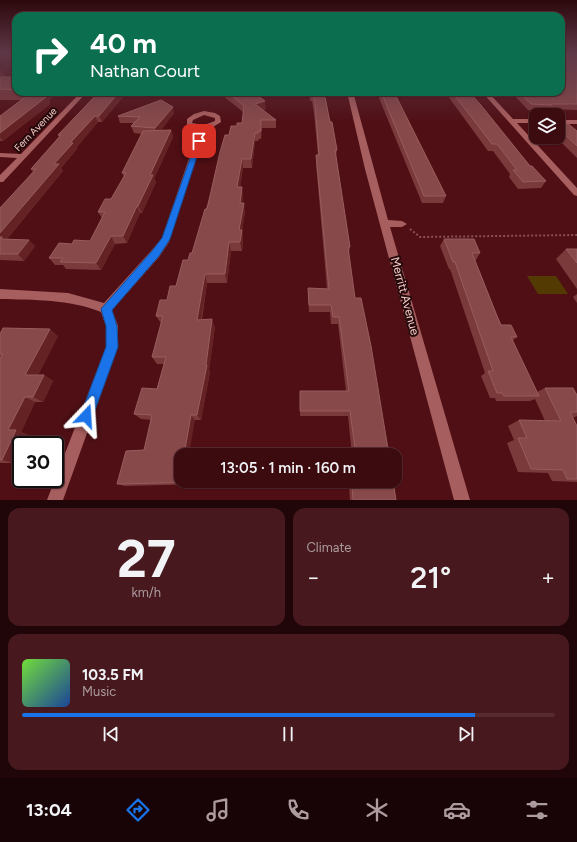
<!DOCTYPE html>
<html lang="en">
<head>
<meta charset="utf-8">
<style>
  :root { --surface:#3c0b10; --page:#47191e; --text:#f1f3f6; --muted:#ac9b9f; --line:#552b30; --accent:#1a73e8 }
  body { margin:0; font-family:Figtree,sans-serif; background:var(--page); color:var(--text); height:100vh; display:flex; flex-direction:column; font-size:15px; white-space:nowrap }
  * { box-sizing:border-box; margin:0 }
  p { font-size:13px; color:var(--muted) }
  .icon { flex:none; width:22px; height:22px; fill:none; stroke:currentColor; stroke-width:2; stroke-linecap:round; stroke-linejoin:round }
  .map { position:relative; height:500px; overflow:hidden }
  .sheet { display:flex; flex-direction:column; gap:8px; padding:8px; background:#210609; flex:1 }
  .sheet>* { flex:none }
  .hud { position:absolute; left:12px; top:12px; width:553px; height:84px; border-radius:12px; box-shadow:0 1px 3px #0004,0 0 0 1px var(--line); background:#0b6e4f; color:#fff; overflow:hidden }
  .buttons { position:absolute; left:529px; top:108px; display:grid; gap:8px }
  .buttons a { display:grid; place-items:center; width:36px; height:36px; border-radius:8px; background:var(--surface); box-shadow:0 1px 3px #0004,0 0 0 1px var(--line); font-size:20px }
  .speed { position:absolute; left:12px; top:436px; display:flex; gap:8px; font-size:20px; font-weight:700; text-align:center }
  .speed>* { display:grid; place-content:center; width:52px; height:52px; border-radius:50%; background:var(--surface); box-shadow:0 1px 3px #0004,0 0 0 1px var(--line); line-height:1 }
  .speed .limit { border:2px solid #111; border-radius:6px; background:#fff; color:#111 }
  .pin { position:absolute; display:grid; place-items:center; width:34px; height:34px; color:#fff; margin:-17px; border-radius:8px; box-shadow:0 2px 6px #0006 }
  .me { position:absolute; width:44px; margin:-22px; rotate:20deg; stroke-linejoin:round; filter:drop-shadow(0 0 3px #0008) }
  .turn { display:flex; align-items:center; gap:14px; height:84px; padding:0 12px; font-size:18px }
  .turn .icon { width:52px; height:52px; stroke-width:2.5 }
  .turn b { display:block; font-size:28px; line-height:34px }
  .big { font-size:30px; font-weight:600; line-height:1.1 }
  .sheet .tile { flex:1; display:flex; flex-direction:column; justify-content:center; gap:6px; min-width:0; padding:0 14px; border-radius:12px; background:var(--page) }
  .sheet .dial { align-items:center; gap:0 }
  .dial b { font-size:52px; line-height:1 }
  .song { display:flex; align-items:center; gap:12px }
  .cover { width:48px; height:48px; border-radius:6px; background:linear-gradient(135deg,hsl(100 70% 55%),hsl(220 70% 35%)) }
  .played { height:4px; border-radius:2px; background:linear-gradient(90deg,var(--accent) 85%,var(--line) 85%) }
  .keys { display:flex; justify-content:space-around; direction:ltr }
  .heat { display:flex; justify-content:space-between; align-items:center; font-size:22px; direction:ltr }
  .sheet .tiles { flex:1; display:grid; gap:8px; grid-template-columns:1fr 1fr }
  .tile:last-child { grid-column:span 2 }
  .trip { position:absolute; left:174px; top:448px; width:228px; height:40px; border-radius:12px; background:var(--surface); box-shadow:0 1px 3px #0004,0 0 0 1px var(--line); font-weight:600; line-height:40px; text-align:center }
  .menu { display:flex; height:64px; justify-content:space-around; align-items:center; background:#180406; color:var(--muted) }
  .menu .icon { width:28px; height:28px }
  .menu .active { color:var(--accent) }
  .menu b { font-size:18px; color:var(--text) }
  .map>svg:first-child { display:block }
  .green { fill:#533a03 }
  .lines { fill:none; stroke-linecap:round; stroke-linejoin:round }
  .path { stroke:#895054; stroke-width:2; stroke-dasharray:2 2; stroke-linecap:butt }
  .minor { fill:#a75e5e; fill-rule:evenodd }
  .wall { fill:#7a393b }
  .shaded-wall { fill:#642225 }
  .building { fill:#87494a; stroke:#985d5e }
  .route { fill:#1a73e8; stroke:#114b97 }
  .labels { text-anchor:middle; stroke-width:4; stroke-linejoin:round; paint-order:stroke }
  .far-street-label { font-size:10px; fill:#f4cac8; stroke:#25090a }
  .street-label { font-size:12px; fill:#f4cac8; stroke:#25090a }
</style>
</head>
<body>
<div class="map">
<svg width="577" height="500" viewBox="0 0 577 500">
  <rect width="100%" height="100%" fill="#500f15"/>
  <path class="green" d="M527,276H556L568,294H538Z"/>
  <g class="lines">
    <path class="path" d="M410,229L420,237L577,235"/>
    <g class="minor">
      <path d="M81,92H87L3,182H0V175L17,158L0,157V153L21,154Z"/>
      <path d="M347,92H353L388,220L402,221L407,224L402,227H390L470,500H454L365,169Z"/>
      <path d="M482,92H488L513,119H536V123H517L577,188V196L574,195Z"/>
      <path d="M204,111L215,113L220,116L221,122L213,127L206,129L169,242L159,257L112,310L118,326V347L63,500H47L106,347V326L101,312C69,299 34,300 0,299V289L68,293L104,303L151,251L162,238L199,129L187,125V119L194,114ZM204,115L215,118V121L204,125L192,123L193,120Z"/>
      <rect x="558" y="120" width="19" height="4"/>
    </g>
  </g>
  <g class="wall">
    <path d="M561,52H577V110L549,109V110H528L511,92H561Z"/>
    <path d="M0,70L6,77H16V92H60L49,100L50,102L49,103L50,104L3,141H0V116L21,100H0Z"/>
    <path d="M99,92H127L102,122H98L76,148L77,149L61,168L63,171L7,239L35,246L24,261L0,260V208L33,172L31,169L59,137L58,135Z"/>
    <path d="M222,92H252L266,109L263,110L276,120V128H262L261,139H259L258,141H255L252,168H243L240,187L243,196L242,203L245,212L242,230L243,239L242,251H231L227,283H207L202,320L215,327L209,370L210,372L201,420H195L181,455L205,481L204,484L125,486L117,484L144,450L151,420L141,419L134,414L157,389L164,364H157L152,357L161,323L156,316L176,286L188,260L192,253L229,135L237,126L242,123L243,112L222,95Z"/>
    <path d="M309,92H324L330,122L337,150L336,156L350,247L349,253L355,298L389,455H352L348,416H300V391H346L338,324H331L330,312H309L308,296V288L327,289L316,163V155H318L314,113L312,101H310Z"/>
    <path d="M380,92L446,196L443,203H422L379,98Z"/>
    <path d="M445,92H469L530,166L546,181L541,188L518,189L509,177L510,174L493,151H488Z"/>
    <path d="M174,113L161,130H171L173,137L154,179L156,182L142,213H140L127,243L115,244L101,270L66,269L63,265H55L49,258L72,244L90,241L102,218L98,212L111,199L124,177L122,173L142,134L134,133L131,126L134,123H120L118,116Z"/>
    <path d="M560,130L577,131V158L556,137H558V134Z"/>
    <path d="M444,239L480,253L476,260H475L501,325L517,337L512,341L537,392L545,388L577,395V416L573,418L577,426V482L552,481L548,473L518,472L507,443L514,440L508,426L519,420L545,421L535,399L530,401H496L495,398H490L481,376L485,373L450,269H449L440,246Z"/>
    <path d="M566,249H577V289L556,259Z"/>
    <path d="M577,294V303L573,297Z"/>
    <path d="M0,334L58,336L38,375H44L53,381L43,402H35L21,432L28,435L21,445V449L14,463H0Z"/>
    <path d="M347,481H393L396,500H350L349,486Z"/>
  </g>
  <g class="shaded-wall">
    <path d="M1,70L8,80L0,85V71Z"/>
    <path d="M43,92H60L49,100L50,102L49,103L50,104L3,141L0,138V133L46,96Z"/>
    <path d="M119,92H127L102,122L99,116Z"/>
    <path d="M265,101L266,109L256,112L255,104Z"/>
    <path d="M173,107L174,113L158,135L155,128Z"/>
    <path d="M95,116L98,122L76,148L77,149L61,168L63,171L5,241H0V233L71,142Z"/>
    <path d="M261,120L262,128L261,139Z"/>
    <path d="M171,130L173,137L154,179L156,182L142,213L138,206L150,175Z"/>
    <path d="M255,133V141L252,168L251,159Z"/>
    <path d="M242,159L243,168L239,196L237,187Z"/>
    <path d="M242,187L243,196L241,211L240,203Z"/>
    <path d="M244,203L245,212L241,239L239,230Z"/>
    <path d="M137,206L140,213L127,243L123,236Z"/>
    <path d="M242,230L243,239L242,251L240,242Z"/>
    <path d="M111,236L115,244L101,270L96,263Z"/>
    <path d="M29,240L35,246L24,261L18,254Z"/>
    <path d="M229,242L231,251L227,283L225,274Z"/>
    <path d="M205,274L207,283L200,327L197,320Z"/>
    <path d="M212,319L215,327L209,370L210,372L201,420L197,415L206,365Z"/>
    <path d="M50,329L58,336L35,381L25,375Z"/>
    <path d="M44,375L53,381L43,402L33,397Z"/>
    <path d="M25,397L35,402L21,432L28,435L23,445H21V449L14,463L2,460L8,430Z"/>
    <path d="M191,415L195,420L189,455H184Z"/>
    <path d="M200,481H205L204,484L200,482Z"/>
  </g>
  <g class="building">
    <path d="M561,52H563V53L577,54V104H551L552,105L531,104L519,92H561Z"/>
    <path d="M0,77H16V90L0,89Z"/>
    <path d="M99,92H119L99,116H95L71,142L73,143L54,164H59L0,233V208L36,169H31L61,135H58Z"/>
    <path d="M227,92H253L265,101L255,104L276,120H261V131H258V133H255L251,159H242L237,187H242L240,203H244L239,230H242L240,242H229L225,274H205L197,320L212,319L206,365H207L197,415H191L184,455H181V481H200V482L117,484L126,451L144,450L152,415L134,414L142,388L157,389L166,357H152L163,316H156L160,300H167L170,286H176L183,260H188L190,253H192L205,209H207L220,152L225,135H229L231,126H237V123H242L244,106Z"/>
    <path d="M310,92H324L330,122H332L337,150H335L350,247H348L355,298H361L371,346L389,455H356L350,411H300V391H349L339,317H333L331,305H309L308,288L329,289L316,155H319L315,105L313,94H311Z"/>
    <path d="M381,92H394L446,196H424Z"/>
    <path d="M452,92H469L480,104L530,166H532L546,181L523,182L513,170H517L497,144H492Z"/>
    <path d="M28,95H47L44,97H46L0,133V116Z"/>
    <path d="M161,100L173,107L155,128L131,126L140,117L118,116Z"/>
    <path d="M567,123L577,131V146L560,130Z"/>
    <path d="M171,130L150,175H153L138,206H137L123,236H111L96,263L60,262L63,258H49L59,243L72,244L74,240L90,241L105,212H98L105,199H111L126,173H122L143,131Z"/>
    <path d="M0,237H2L1,239L29,240L18,254H0Z"/>
    <path d="M444,239H474L480,253H472L497,316L501,325H511L517,337H511L539,396H504L502,393H497L488,371H493L455,262H453Z"/>
    <path d="M566,249H577V263Z"/>
    <path d="M3,328L50,329L25,375H44L33,397H25L8,430H16L2,460H0V359L3,354H0V334Z"/>
    <path d="M545,388H573L577,395V412H570L577,426V479H567L563,470L531,469L518,438H527L519,420L561,421Z"/>
    <path d="M350,481H393L396,500H353L352,484Z"/>
  </g>
  <linearGradient id="sky" x2="0" y2="1"><stop stop-color="#2c080c"/><stop offset="0.43" stop-color="#5e3746"/><stop offset="1" stop-color="#5e3746" stop-opacity="0"/></linearGradient>
  <rect width="577" height="122" fill="url(#sky)"/>
  <path class="route" d="M197,139L202,141L170,239L159,256L112,310L117,326L118,347L91,421L86,423L81,421L80,416L106,347V326L101,309L152,251L162,238Z"/>
  <g class="labels">
    <g class="far-street-label">
      <text transform="translate(35 129) rotate(-46)" y="4">Fern Avenue</text>
    </g>
    <g class="street-label">
      <text transform="translate(405 296) rotate(75)" y="4">Merritt Avenue</text>
    </g>
  </g>
</svg>
<div class="buttons">
<a><svg class="icon" aria-label="layers" viewBox="0 0 24 24"><path d="M12 4l9 5-9 5-9-5zM3 14l9 5 9-5"/></svg></a>
</div>
<div class="speed"><div class="limit">30</div></div>
<div class="pin" style="left:199px;top:141px;background:#d93025"><svg class="icon" aria-label="arrive" viewBox="0 0 24 24"><path d="M6 21V4h12l-3 4 3 4H6"/></svg></div>
<svg class="me" style="left:86px;top:416px" viewBox="-20 -20 40 40"><path d="M0-17L14 15 0 8-14 15z" fill="#1a73e8" stroke="#fff" stroke-width="4"/></svg>
<div class="trip">13:05 · 1 min · 160 m</div>
<div class="hud">
<div class="turn"><svg class="icon" aria-label="right" viewBox="0 0 24 24"><path d="M7 20v-9h11M14 6l5 5-5 5"/></svg><div><b>40 m</b>Nathan Court</div></div>
</div>
</div>
<section class="sheet">
<div class="tiles">
<div class="tile dial"><b>27</b><p>km/h</p></div>
<div class="tile"><p>Climate</p>
<div class="heat"><a>−</a><b class="big">21°</b><a>+</a></div>
</div>
<div class="tile">
<div class="song"><i class="cover"></i><div><b>103.5 FM</b><p>Music</p></div></div>
<div class="played"></div>
<div class="keys"><svg class="icon" aria-label="previous" viewBox="0 0 24 24"><path d="M18 5L8 12l10 7zM5 5v14"/></svg><svg class="icon" aria-label="pause" viewBox="0 0 24 24"><path d="M8 5v14M16 5v14"/></svg><svg class="icon" aria-label="next" viewBox="0 0 24 24"><path d="M6 5l10 7-10 7zM19 5v14"/></svg></div>
</div>
</div>
</section>
<nav class="menu">
<b>13:04</b>
<svg class="icon active" aria-label="directions" viewBox="0 0 24 24"><path d="M12 3l9 9-9 9-9-9zM9 14v-3h6M13 9l2 2-2 2"/></svg>
<svg class="icon" aria-label="music" viewBox="0 0 24 24"><path d="M9 18V5l10-2v13"/><circle cx="6" cy="18" r="3"/><circle cx="16" cy="16" r="3"/></svg>
<svg class="icon" aria-label="phone" viewBox="0 0 24 24"><path d="M5 4h4l2 5-3 2q2 4 5 5l2-3 5 2v4C11 20 4 13 5 4z"/></svg>
<svg class="icon" aria-label="climate" viewBox="0 0 24 24"><path d="M12 3v18M4 7l16 10M4 17L20 7"/></svg>
<svg class="icon" aria-label="car" viewBox="0 0 24 24"><path d="M5 17H2v-5l4-1 3-4h7l3 4 3 1v5h-3M9 17h6M6 11h13"/><circle cx="7" cy="17" r="2"/><circle cx="17" cy="17" r="2"/></svg>
<svg class="icon" aria-label="filters" viewBox="0 0 24 24"><path d="M4 7h16M4 17h16"/><circle cx="9" cy="7" r="2"/><circle cx="15" cy="17" r="2"/></svg>
</nav>
</body>
</html>
